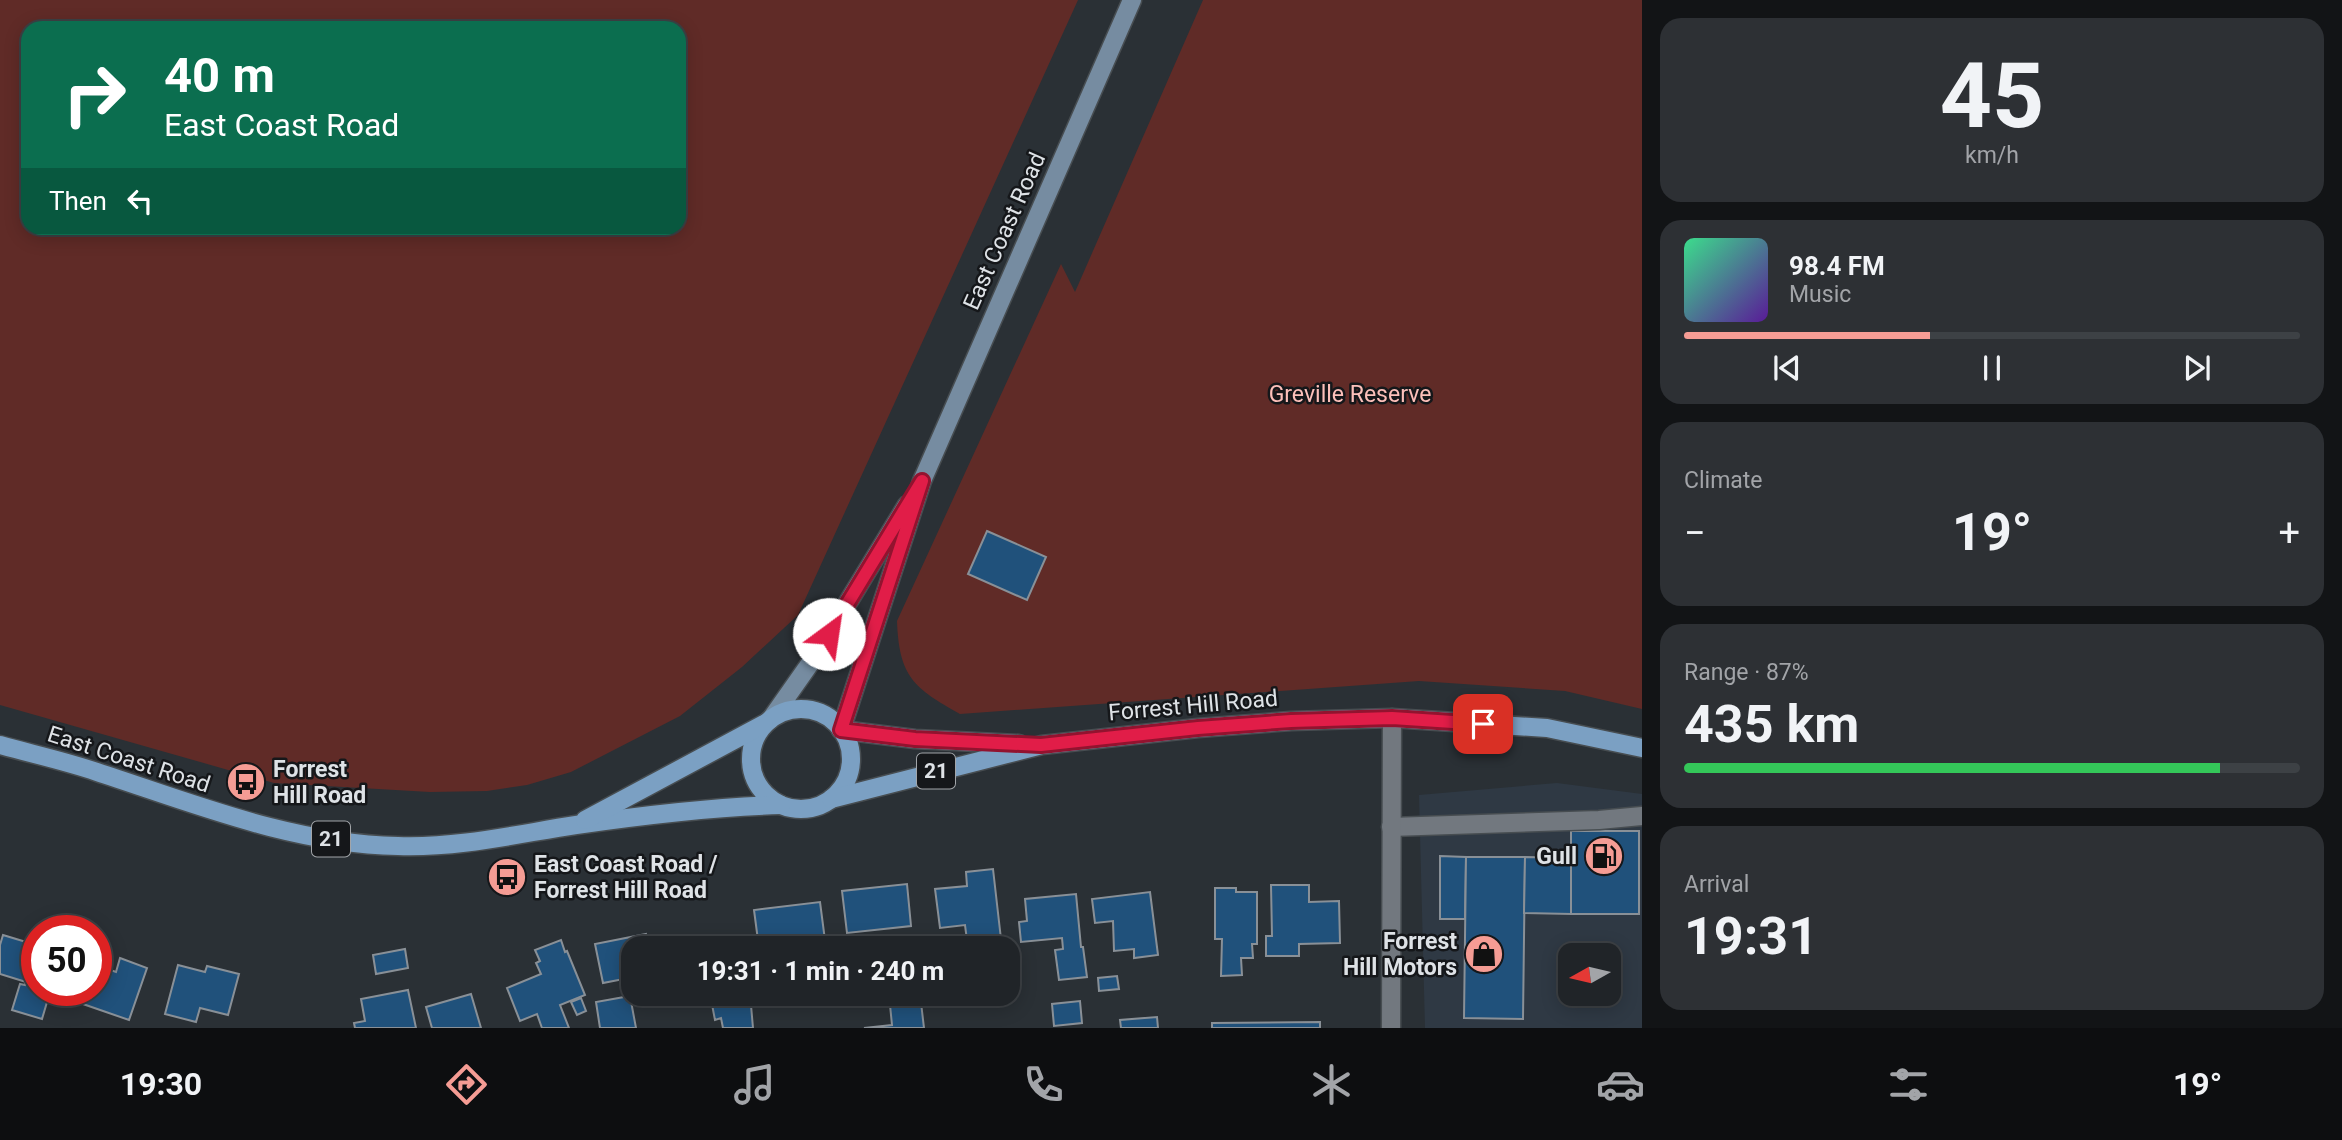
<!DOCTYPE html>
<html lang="en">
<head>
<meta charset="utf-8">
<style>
  :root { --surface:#202428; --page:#2d3034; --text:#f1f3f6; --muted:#a2a4a8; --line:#3d4145; --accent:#f59c94 }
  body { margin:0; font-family:Roboto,sans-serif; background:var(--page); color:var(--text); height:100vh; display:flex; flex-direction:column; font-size:26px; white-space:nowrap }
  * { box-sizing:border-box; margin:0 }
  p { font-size:23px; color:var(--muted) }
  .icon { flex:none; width:38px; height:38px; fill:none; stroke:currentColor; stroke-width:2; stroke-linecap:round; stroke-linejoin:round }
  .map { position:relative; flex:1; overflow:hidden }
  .sheet { display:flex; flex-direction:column; gap:18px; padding:18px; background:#121416; width:700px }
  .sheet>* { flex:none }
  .hud { position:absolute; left:21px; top:21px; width:665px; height:214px; border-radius:21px; box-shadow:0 4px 18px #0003,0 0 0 2px var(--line); background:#0b6e4f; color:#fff; overflow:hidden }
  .needle { width:46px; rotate:262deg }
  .controls { position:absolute; left:1558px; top:943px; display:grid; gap:14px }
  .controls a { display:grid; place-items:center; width:63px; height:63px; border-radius:14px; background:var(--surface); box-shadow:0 4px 18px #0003,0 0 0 2px var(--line); font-size:35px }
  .speed { position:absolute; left:21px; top:915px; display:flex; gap:14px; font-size:35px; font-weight:700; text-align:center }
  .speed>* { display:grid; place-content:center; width:91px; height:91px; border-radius:50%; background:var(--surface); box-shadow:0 4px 18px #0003,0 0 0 2px var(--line); line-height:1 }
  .speed .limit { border:10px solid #d22; background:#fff; color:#111 }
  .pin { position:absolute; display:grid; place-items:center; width:60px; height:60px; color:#fff; margin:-30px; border-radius:14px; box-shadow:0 4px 10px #0006 }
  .me { position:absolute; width:77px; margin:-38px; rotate:31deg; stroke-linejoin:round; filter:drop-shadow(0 0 5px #0008) }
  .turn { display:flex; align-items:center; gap:24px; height:147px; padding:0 28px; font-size:32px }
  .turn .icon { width:91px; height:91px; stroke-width:2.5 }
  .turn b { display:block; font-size:49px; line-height:60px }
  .then { display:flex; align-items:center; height:66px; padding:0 28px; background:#0003; gap:14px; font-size:26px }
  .big { font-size:52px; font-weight:700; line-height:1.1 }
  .sheet .widget { flex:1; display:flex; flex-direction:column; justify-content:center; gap:10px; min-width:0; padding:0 24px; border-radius:21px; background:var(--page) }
  .sheet .dial { align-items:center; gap:0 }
  .dial b { font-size:91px; line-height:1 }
  .song { display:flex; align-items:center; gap:21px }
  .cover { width:84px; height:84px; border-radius:10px; background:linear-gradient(135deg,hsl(150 70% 55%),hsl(270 70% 35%)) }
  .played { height:7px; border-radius:4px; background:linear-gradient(90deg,var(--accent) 40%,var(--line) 40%) }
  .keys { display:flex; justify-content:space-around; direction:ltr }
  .heat { display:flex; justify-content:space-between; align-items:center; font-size:38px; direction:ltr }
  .charge { height:10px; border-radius:5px; background:linear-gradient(90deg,#34c759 87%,var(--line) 0) }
  .trip { position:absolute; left:621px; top:936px; width:399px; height:70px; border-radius:21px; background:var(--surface); box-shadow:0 4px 18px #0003,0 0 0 2px var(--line); font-weight:700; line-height:70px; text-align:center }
  .tab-bar { display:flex; height:112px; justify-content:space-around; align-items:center; background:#0d0e10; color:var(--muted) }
  .tab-bar .icon { width:49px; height:49px }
  .tab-bar .on { color:var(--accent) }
  .tab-bar b { font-size:32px; color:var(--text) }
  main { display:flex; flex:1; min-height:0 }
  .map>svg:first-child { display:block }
  .built { fill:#2f3944; fill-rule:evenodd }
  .green { fill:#602b27; fill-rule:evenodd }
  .building { fill:#20517b; stroke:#899097; stroke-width:2 }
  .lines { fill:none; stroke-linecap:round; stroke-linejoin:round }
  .lane-casing { stroke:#474d51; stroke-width:21 }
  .street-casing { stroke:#474d51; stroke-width:21 }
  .secondary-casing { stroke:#474d51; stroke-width:21 }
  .primary-casing { stroke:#474d51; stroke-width:21 }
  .lane { stroke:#72787f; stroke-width:18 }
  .street { stroke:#72787f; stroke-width:18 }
  .secondary { stroke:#768ca1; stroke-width:18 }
  .primary { stroke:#7ba0c3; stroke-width:18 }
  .route-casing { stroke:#92132f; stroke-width:18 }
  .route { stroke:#e11d48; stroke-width:12 }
  .labels { text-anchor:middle; stroke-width:5; stroke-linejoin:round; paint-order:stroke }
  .shield { fill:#15171a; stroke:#a2a5a9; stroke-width:2 }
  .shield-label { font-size:21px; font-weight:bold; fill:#dee2e6 }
  .street-label { font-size:23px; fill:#dee2e6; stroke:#15171a }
  .park-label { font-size:23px; fill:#fdc0ba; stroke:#15171a }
  .poi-label { font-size:23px; font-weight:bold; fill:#dee2e6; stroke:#15171a; text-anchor:start }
</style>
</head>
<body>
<main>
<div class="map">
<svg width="1642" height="1028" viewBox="0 0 1642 1028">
  <rect width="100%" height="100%" fill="#2a3035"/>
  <path class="built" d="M1557,783L1642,794V1028H1425L1419,795ZM1570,956H1608V994H1570Z"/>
  <g class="green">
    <path d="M0,0H1078L798,615L742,667L680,716L571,772L527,785L487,791L430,792L274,783L0,705ZM28,28H679V228H28Z"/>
    <path d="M1203,0H1642V709L1565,691L1419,681L960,714C914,688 899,677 897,621L1061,264L1075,292Z"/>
  </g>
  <g class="building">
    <path d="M987,531L1046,557L1027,600L968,574Z"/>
    <rect x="1571" y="831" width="68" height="83"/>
    <path d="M1440,856L1466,857L1465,919H1440Z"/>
    <path d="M1466,857H1525L1523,1019L1464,1018Z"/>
    <path d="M1525,857L1571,858V914L1524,913Z"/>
    <path d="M993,869L1002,948H968L965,925L940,928L935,889L967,886L966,872Z"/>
    <path d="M907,884L911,926L847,933L842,891Z"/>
    <path d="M1271,885H1309V902L1339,901L1340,943L1299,944V956H1266V936H1272Z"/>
    <path d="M1215,888H1236V892H1257V944H1252L1253,958H1241L1242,975L1221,976L1222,939H1215Z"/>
    <path d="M1150,892L1158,955L1134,958V949L1114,951L1113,921L1095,923L1092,899Z"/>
    <path d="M1076,894L1081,947H1083L1087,977L1059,980L1055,950L1063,949L1062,938L1021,942L1019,922L1027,921L1025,899Z"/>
    <path d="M820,902L826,948H759L754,910Z"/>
    <path d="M646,934L649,948H634V977L603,983L595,944Z"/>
    <path d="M3,935L36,945L37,943V985L32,983L31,987L37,988V990L50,992L42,1019L12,1010L20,984L25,985L26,982L0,974V945Z"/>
    <path d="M561,940L565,952L567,951L585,995L560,1005L569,1028H542L537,1014L520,1021L507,988L541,974L536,963L540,961L535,950Z"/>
    <path d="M741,943L742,948H708Z"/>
    <path d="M405,949L408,968L376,974L373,955Z"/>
    <path d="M120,958L147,968L129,1020L83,1004L87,990H96V965L116,972Z"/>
    <path d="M178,965L205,972L207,966L239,974L228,1015L200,1008L196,1022L165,1014Z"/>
    <path d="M1117,976L1119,989L1099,991L1098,978Z"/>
    <path d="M408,990L416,1028H355L354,1023L365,1021L361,999Z"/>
    <path d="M471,994L481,1028H432L426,1007Z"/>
    <path d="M710,994H750L753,1028H723L721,1018L715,1020Z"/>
    <path d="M920,994L924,1028H864L892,1025L889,995Z"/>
    <path d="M630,996L636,1028H600L596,1002Z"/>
    <path d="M581,998L586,1011L577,1015L571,1002Z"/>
    <path d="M1080,1001L1082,1023L1054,1026L1052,1004Z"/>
    <path d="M1157,1017L1158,1028H1121L1120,1020Z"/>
    <path d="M1320,1022V1028H1212V1023Z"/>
  </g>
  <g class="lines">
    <g class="lane-casing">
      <path id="lane" d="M1391,827L1599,820L1642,816"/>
    </g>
    <g class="street-casing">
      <path id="street" d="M1391,1028L1392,718"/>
    </g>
    <g class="secondary-casing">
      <g id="secondary">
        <path d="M771,719L816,655L907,505"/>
        <path d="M841,730L922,481L1132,0"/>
      </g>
    </g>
    <g class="primary-casing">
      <g id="primary">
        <circle cx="801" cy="759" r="50"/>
        <path d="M841,730L915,739L1019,744"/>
        <path d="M0,745C32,754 65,761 97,772C195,804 293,844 398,846C459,848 517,834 576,825C645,815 712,807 781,805"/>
        <path d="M831,799L1042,745L1198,728L1291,721L1392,718L1547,728L1642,748"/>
        <path d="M585,820L764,724"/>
      </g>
    </g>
    <use href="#lane" class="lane"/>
    <use href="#street" class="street"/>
    <use href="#secondary" class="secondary"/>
    <use href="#primary" class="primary"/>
  </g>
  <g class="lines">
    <g class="route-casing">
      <path id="route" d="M829,634L922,481L841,730L915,739L1041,745L1198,728L1291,721L1392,718L1483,724"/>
    </g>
    <use href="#route" class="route"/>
  </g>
  <defs>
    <g id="bus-disc" transform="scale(2.0125)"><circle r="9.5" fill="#f59c94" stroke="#15171a"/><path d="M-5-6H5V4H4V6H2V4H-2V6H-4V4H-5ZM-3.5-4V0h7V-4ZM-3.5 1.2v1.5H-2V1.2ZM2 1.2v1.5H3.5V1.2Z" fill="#111"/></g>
    <g id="fuel-disc" transform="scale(2.0125)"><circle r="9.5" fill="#f59c94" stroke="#15171a"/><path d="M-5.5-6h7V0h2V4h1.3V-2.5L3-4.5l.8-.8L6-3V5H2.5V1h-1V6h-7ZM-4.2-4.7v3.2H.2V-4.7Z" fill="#111"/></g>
    <g id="shop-disc" transform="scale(2.0125)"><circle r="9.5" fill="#f59c94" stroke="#15171a"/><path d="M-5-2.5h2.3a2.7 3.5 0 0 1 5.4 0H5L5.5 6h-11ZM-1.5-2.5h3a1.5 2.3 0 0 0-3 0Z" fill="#111"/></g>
  </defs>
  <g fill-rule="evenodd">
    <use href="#bus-disc" x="246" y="782"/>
    <use href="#fuel-disc" x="1604" y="856"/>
    <use href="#bus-disc" x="507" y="877"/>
    <use href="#shop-disc" x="1484" y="954"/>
  </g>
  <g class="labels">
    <g class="shield">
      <rect x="917" y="753.5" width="38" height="35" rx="5"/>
      <rect x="312" y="821.5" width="38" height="35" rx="5"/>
    </g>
    <g class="shield-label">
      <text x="936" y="778">21</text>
      <text x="331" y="846">21</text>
    </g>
    <g class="street-label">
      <text transform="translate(1004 231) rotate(-66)" y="8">East Coast Road</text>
      <text transform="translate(1193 705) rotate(-5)" y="8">Forrest Hill Road</text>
      <text transform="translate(129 759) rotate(18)" y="8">East Coast Road</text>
    </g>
    <g class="park-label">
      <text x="1350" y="402">Greville Reserve</text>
    </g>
    <g class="poi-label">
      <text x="273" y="777">Forrest<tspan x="273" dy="26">Hill Road</tspan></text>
      <text x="1577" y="864" text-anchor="end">Gull</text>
      <text x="534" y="872">East Coast Road /<tspan x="534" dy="26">Forrest Hill Road</tspan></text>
      <text x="1457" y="949" text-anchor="end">Forrest<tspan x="1457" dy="26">Hill Motors</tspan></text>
    </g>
  </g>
</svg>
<div class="controls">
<a><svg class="needle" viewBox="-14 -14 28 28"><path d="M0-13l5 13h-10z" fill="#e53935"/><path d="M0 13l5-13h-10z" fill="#a2a4a8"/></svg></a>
</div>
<div class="speed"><div class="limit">50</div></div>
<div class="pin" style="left:1483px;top:724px;background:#d93025"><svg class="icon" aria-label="arrive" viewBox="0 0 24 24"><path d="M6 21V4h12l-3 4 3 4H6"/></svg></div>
<svg class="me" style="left:829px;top:634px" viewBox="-20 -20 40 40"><circle r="19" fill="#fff"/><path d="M0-13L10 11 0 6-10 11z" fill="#e11d48"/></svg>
<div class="trip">19:31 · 1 min · 240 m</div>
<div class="hud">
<div class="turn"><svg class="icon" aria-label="right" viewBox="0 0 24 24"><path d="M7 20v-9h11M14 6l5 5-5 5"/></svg><div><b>40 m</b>East Coast Road</div></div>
<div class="then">Then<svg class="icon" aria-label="left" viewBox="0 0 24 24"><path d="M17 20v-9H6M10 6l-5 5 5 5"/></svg></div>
</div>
</div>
<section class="sheet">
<div class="widget dial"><b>45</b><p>km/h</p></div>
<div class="widget">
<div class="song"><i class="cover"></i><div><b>98.4 FM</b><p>Music</p></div></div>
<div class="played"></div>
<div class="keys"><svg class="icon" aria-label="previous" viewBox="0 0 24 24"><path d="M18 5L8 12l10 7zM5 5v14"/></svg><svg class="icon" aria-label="pause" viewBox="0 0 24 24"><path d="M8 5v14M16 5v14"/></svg><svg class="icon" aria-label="next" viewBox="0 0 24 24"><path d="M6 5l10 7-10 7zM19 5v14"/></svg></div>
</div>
<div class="widget"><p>Climate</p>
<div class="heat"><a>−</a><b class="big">19°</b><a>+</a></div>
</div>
<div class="widget"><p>Range · 87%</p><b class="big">435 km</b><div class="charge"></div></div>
<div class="widget"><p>Arrival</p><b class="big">19:31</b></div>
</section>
</main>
<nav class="tab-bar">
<b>19:30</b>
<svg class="icon on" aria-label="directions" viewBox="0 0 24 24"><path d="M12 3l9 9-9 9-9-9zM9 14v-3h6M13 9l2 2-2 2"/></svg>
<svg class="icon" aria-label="music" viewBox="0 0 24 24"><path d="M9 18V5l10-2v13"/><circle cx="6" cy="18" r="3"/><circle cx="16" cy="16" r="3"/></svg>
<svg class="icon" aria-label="phone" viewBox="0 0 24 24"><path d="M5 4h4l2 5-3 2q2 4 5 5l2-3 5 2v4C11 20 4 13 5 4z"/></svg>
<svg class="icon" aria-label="climate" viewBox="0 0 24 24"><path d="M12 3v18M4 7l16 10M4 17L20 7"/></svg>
<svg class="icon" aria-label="car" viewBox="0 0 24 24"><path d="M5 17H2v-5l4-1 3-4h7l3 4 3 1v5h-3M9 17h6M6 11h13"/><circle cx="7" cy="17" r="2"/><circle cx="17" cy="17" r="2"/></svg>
<svg class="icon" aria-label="filters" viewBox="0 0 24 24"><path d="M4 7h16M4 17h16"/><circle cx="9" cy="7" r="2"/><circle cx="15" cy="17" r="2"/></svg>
<b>19°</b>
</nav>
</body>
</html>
